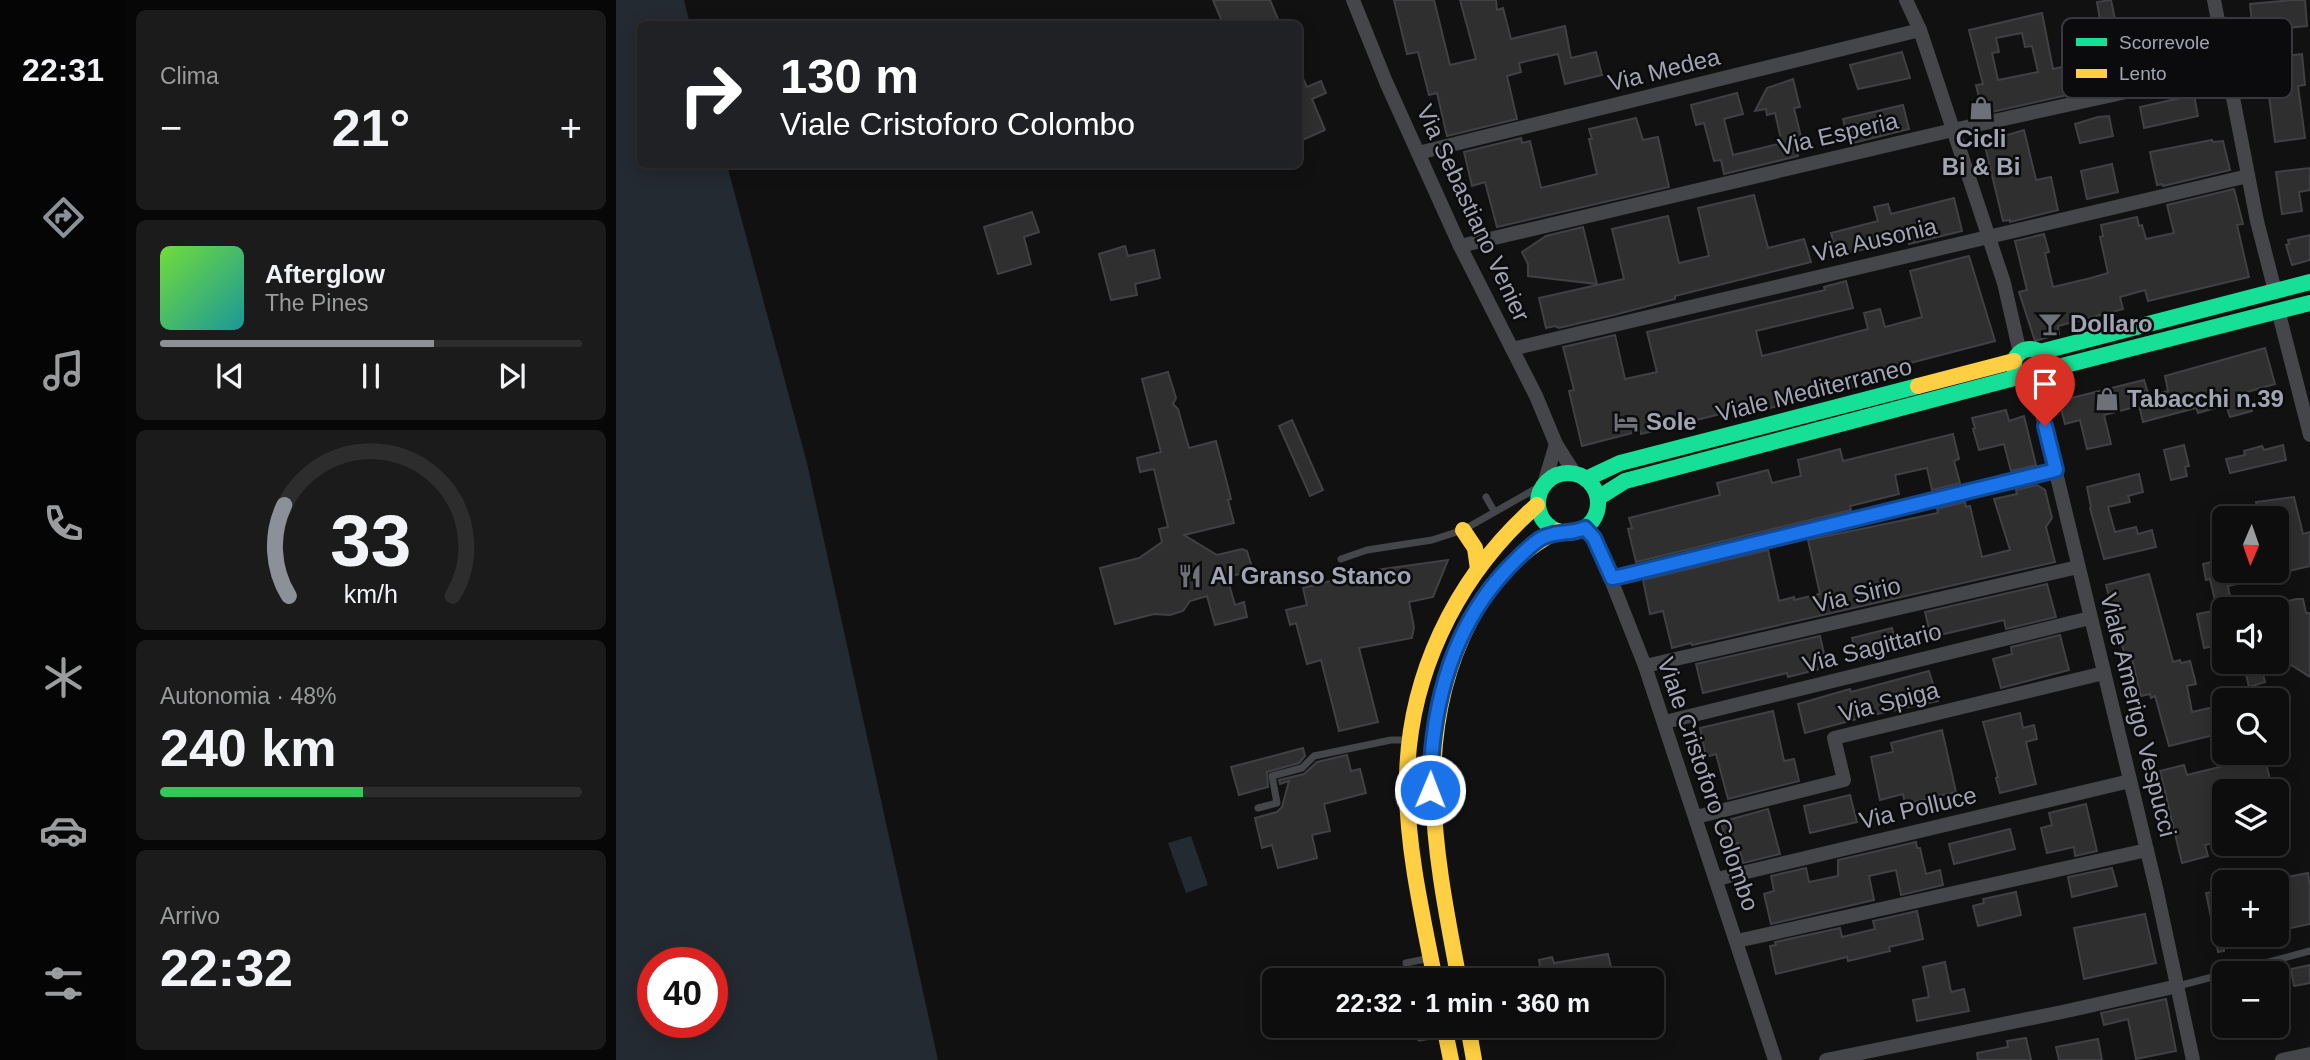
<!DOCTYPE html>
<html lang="it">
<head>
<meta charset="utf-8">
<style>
  :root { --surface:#0d0d0d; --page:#1b1b1b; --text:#f1f3f6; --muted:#9a9c9d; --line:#2d2d2e; --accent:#8c9099 }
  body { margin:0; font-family:Arial,sans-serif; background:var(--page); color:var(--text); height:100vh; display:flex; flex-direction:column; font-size:26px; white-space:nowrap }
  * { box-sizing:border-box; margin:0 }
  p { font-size:23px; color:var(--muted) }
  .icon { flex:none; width:38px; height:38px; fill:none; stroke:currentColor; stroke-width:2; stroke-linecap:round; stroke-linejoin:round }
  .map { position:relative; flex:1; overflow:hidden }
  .side { display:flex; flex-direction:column; gap:10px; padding:10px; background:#070707; width:490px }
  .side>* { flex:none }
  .guide { position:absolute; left:21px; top:21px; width:665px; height:147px; border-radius:10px; box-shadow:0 4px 18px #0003,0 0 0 2px var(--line); background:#202124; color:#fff; overflow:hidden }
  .needle { width:46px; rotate:182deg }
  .tools { position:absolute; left:1596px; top:506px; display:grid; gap:14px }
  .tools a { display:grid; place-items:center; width:77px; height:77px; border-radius:10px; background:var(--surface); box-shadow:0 4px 18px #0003,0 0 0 2px var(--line); font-size:35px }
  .speed { position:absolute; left:21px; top:947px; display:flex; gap:14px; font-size:35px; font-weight:700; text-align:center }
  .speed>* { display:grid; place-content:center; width:91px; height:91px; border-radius:50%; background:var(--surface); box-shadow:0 4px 18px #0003,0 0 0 2px var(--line); line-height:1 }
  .speed .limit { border:10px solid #d22; background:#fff; color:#111 }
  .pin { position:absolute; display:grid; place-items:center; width:60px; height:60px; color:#fff; margin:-72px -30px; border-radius:50% 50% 50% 0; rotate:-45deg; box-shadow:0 0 7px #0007 }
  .pin .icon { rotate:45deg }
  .me { position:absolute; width:77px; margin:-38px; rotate:1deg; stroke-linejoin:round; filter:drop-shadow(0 0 5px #0008) }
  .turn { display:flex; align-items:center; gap:24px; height:147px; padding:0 28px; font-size:32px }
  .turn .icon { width:91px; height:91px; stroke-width:2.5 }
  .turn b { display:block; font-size:49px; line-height:60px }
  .big { font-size:52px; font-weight:700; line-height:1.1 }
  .side .widget { flex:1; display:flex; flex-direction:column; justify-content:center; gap:10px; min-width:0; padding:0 24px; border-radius:10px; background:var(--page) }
  .side .dial { align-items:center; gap:0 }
  .dial svg { height:182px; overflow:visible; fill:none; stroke:var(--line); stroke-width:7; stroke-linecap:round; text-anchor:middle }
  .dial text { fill:var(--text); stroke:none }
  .song { display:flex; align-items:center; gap:21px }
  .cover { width:84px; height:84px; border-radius:10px; background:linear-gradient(135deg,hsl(100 70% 55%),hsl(180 70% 35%)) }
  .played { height:7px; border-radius:4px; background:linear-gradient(90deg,var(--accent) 65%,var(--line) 65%) }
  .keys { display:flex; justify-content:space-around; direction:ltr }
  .heat { display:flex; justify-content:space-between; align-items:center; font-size:38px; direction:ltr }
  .charge { height:10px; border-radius:5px; background:linear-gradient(90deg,#34c759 48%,var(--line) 0) }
  .trip { position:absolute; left:646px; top:968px; width:402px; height:70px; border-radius:10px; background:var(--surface); box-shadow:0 4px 18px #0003,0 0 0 2px var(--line); font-weight:700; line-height:70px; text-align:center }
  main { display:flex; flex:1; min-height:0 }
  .tab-bar { display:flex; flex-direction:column; width:126px; justify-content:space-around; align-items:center; background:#050505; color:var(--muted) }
  .tab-bar .icon { width:49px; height:49px }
  .tab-bar .current { color:var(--accent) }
  .tab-bar b { font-size:32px; color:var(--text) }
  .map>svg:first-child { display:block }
  .water { fill:#242a32; fill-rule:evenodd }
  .building { fill:#2f2f30; stroke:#404045; stroke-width:2; fill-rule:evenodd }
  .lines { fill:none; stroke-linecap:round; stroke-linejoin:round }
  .lane { stroke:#45464a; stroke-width:7 }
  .street { stroke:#45464a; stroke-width:14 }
  .fast { stroke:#16e098; stroke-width:16 }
  .slow { stroke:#ffcf43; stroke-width:16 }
  .route-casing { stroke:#114b97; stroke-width:18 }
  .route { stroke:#1a73e8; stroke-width:12 }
  .labels { text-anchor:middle; stroke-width:5; stroke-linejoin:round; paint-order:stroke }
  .street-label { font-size:24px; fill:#a1a4b3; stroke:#0b0b0d }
  .poi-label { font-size:24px; font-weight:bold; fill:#a1a4b3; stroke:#0b0b0d; text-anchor:start }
  .key { fill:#0b0b0d; stroke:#38393f; stroke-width:2 }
  .key-label { font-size:19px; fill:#a1a4b3 }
</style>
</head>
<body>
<main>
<nav class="tab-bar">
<b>22:31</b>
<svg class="icon current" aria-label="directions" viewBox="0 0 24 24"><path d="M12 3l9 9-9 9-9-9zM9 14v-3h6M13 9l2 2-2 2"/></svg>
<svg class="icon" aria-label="music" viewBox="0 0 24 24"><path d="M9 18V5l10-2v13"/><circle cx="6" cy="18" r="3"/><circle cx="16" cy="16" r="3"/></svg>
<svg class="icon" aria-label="phone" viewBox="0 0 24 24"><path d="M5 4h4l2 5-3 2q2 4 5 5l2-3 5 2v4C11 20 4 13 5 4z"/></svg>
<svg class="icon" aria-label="climate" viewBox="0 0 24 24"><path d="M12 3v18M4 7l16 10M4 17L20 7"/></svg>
<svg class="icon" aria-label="car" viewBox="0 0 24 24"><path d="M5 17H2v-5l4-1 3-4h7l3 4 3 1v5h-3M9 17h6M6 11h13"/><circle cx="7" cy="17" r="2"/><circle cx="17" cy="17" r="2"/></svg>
<svg class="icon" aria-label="filters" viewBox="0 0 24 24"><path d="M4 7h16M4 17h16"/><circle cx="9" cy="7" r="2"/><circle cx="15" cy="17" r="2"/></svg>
</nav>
<section class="side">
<div class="widget"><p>Clima</p>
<div class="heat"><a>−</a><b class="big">21°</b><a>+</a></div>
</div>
<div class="widget">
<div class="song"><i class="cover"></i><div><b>Afterglow</b><p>The Pines</p></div></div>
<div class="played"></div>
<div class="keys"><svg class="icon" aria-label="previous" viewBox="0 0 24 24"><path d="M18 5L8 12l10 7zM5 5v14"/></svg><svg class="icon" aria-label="pause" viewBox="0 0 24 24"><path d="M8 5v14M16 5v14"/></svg><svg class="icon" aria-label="next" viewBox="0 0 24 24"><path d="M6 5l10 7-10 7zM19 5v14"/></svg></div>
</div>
<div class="widget dial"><svg viewBox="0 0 100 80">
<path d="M14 69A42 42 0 1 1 86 69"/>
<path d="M14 69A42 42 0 0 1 12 29" stroke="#8c9099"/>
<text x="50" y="56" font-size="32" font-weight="700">33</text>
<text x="50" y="72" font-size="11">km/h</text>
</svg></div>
<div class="widget"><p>Autonomia · 48%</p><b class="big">240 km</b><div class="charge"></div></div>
<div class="widget"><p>Arrivo</p><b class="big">22:32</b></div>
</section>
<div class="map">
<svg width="1694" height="1060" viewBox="0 0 1694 1060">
  <rect width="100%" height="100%" fill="#111"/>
  <g class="water">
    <path d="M0,0H68L74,24H24V164L111,165L191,463L322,1060H0ZM37,962H96V1022H37Z"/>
    <path d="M575,836L592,885L570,893L552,843Z"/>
  </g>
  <g class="building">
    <path d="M597,0H654L664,24H607Z"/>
    <path d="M778,0H818L834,65L860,59L844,0H880L881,10L887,8L895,39L949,26L955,58L980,52L986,75L949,84L942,54L903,63L905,72L891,76L901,119L831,136L821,93L813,95L802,52L791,54Z"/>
    <path d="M1495,0L1502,34L1487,38L1481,2Z"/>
    <path d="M1676,0H1689L1691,26L1637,31L1634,4Z"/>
    <path d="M1426,13L1437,69L1503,54L1509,82L1367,114L1360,85L1367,84L1353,30ZM1406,33L1409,47L1416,46L1422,72L1382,80L1376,53L1383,52L1380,38Z"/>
    <path d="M1286,52L1294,78L1242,89L1234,65Z"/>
    <path d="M1686,54L1689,85L1682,86L1689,138L1659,142L1648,58Z"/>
    <path d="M682,68L691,87L705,81L710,93L696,99L709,130L682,142Z"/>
    <path d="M1177,79L1184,107L1178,108L1186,141L1179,143L1182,156L1108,174L1105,160L1098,161L1088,123L1080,125L1075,105L1121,93L1127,114L1108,119L1117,155L1166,143L1159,113L1151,115L1150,109L1139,111L1151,88Z"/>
    <path d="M1578,95L1582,116L1528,128L1524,107Z"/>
    <path d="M1287,105L1293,129L1233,144L1227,119Z"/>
    <path d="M1493,116L1497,136L1464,143L1459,124L1482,117Z"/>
    <path d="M1020,118L1027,140L1042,137L1053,187L881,227L869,182L856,186L848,152L905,138L906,143L914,141L925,188L981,174L973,139H976L973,129Z"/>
    <path d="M1408,130L1420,180L1435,177L1442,210L1394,222V220L1387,221L1368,142Z"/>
    <path d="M1596,140L1597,142L1607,141L1614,170L1547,186L1546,184L1541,185L1534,152Z"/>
    <path d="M1496,164L1502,192L1471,199L1465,171Z"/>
    <path d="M1694,168V190L1683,192L1686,211L1666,214L1660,172Z"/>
    <path d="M1618,189L1627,224L1621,225L1633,277L1532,301L1529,290L1504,297L1507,309L1442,326L1443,334L1419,341L1403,292L1411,290L1399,241L1428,234L1433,252L1429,253L1437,287L1475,278L1492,273L1484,237L1487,236L1485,225L1521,217L1523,226L1526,225L1530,239L1558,233L1551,205Z"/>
    <path d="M1138,195L1152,248L1188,239L1195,262L1059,296V299L994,316L943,328L939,326L930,328L923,298L1008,279L996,229L1052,216L1063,263L1093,256L1082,208Z"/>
    <path d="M1338,198L1346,231L1293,244L1292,238L1221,256L1215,233L1262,221L1258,207L1272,204L1275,214Z"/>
    <path d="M416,212L423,232L408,237L415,264L382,274L368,227Z"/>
    <path d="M967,227L981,284L912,276V264L906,252L930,236Z"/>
    <path d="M1694,235V260L1676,265L1670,245L1673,244L1672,240Z"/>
    <path d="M509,246L512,256L538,250L544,278L519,284L521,295L495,300L483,254Z"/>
    <path d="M1353,256L1379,341L1240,377L1242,386L1134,413L1132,407L1025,434L1024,431L966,446L953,391L958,390L947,347L999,335L1009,379L1041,372L1031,332L1209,290L1208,287L1230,281L1237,308L1140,331L1146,356L1252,329L1248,313L1264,309L1269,327L1306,317L1294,271Z"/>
    <path d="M1649,348L1659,384L1631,392L1636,411L1614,417L1610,405L1582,413L1580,408L1527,422L1523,406L1488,415L1495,444L1471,449L1464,420L1449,424L1443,401L1528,380L1533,396L1552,391L1549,376Z"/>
    <path d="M552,372L560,398L557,404L562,409L573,448L600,441L615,499L612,500L618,523L568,535L601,555L626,549L631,551L636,567L632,572L611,577L619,605L628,602L631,617L599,625L591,596L574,601L567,611L554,615L538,614L499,624L484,568L523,558L546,542L543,529L552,527L538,469L524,472L521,458L545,452L526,379Z"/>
    <path d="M1390,410L1393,421L1408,416L1420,465L1395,471L1388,444L1363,450L1357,429L1359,428L1356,418Z"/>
    <path d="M676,420L707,490L694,496L663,426Z"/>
    <path d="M1337,434L1343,459L1338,461L1344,483L1316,490L1311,468L1279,475L1283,494L1234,506L1235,510L1020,562L1012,529L1016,528L1013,518L1104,495L1101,483L1152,470L1156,483L1185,476L1182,460L1224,449L1227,461Z"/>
    <path d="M1568,445L1573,466L1569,467L1571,476L1555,480L1548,450Z"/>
    <path d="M1667,445L1670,460L1614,473L1610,459L1629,455L1628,451L1646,446L1648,450Z"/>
    <path d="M1523,474L1527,492L1512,496L1514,502L1492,507L1499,532L1520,527L1522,534L1536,530L1540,547L1488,559L1474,508L1475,507L1471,487Z"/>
    <path d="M1421,485L1429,490L1436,518L1430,527L1439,562L1076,645L1075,643L1056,648L1047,611L1034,614L1027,580L1152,550L1163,601L1178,597V600L1204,594L1192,540L1322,513L1321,509L1349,502L1350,507L1354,506L1366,557L1394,550L1378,499L1401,494L1400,490Z"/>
    <path d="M1678,497L1687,534L1694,532V566L1661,574V518H1614L1613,513L1641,506L1640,502Z"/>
    <path d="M1608,559V570H1654L1655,576L1612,586L1616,609H1601L1594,579L1590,580L1587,564Z"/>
    <path d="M832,560L817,597L793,602L798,627L796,638L743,648L762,722L723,731L705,660L691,664L680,623L674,625L670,610L691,605L687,588L753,571Z"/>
    <path d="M1533,574L1557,662L1564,660L1565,663L1574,661L1580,684L1571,686L1576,712L1602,706L1606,733L1553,746L1539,696L1535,698L1534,694L1525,696L1516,659L1510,660L1490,585Z"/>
    <path d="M1431,584L1440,617L1390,629L1388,620L1315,637L1309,612Z"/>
    <path d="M1680,599H1687L1690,613H1694V677L1675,665L1661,668V604Z"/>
    <path d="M1608,609V644L1588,648L1581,614Z"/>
    <path d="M1276,628L1281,651L1242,660L1236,638Z"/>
    <path d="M1444,635L1453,670L1385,688L1377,659L1396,654L1395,647Z"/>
    <path d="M1204,636L1211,667L1172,677L1171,673L1087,693L1080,664Z"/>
    <path d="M1627,662H1644L1649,682L1633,687Z"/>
    <path d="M1313,671L1322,701L1252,716L1189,733L1182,704L1234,689L1235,692Z"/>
    <path d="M1157,711L1168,761L1178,759L1183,781L1112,799L1100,754L1090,757L1084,728Z"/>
    <path d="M1404,713L1407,728L1418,725L1421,739L1410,742L1420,784L1384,793L1380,778L1382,777L1367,722Z"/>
    <path d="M1326,730L1340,792L1289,804L1287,794L1264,800L1255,757L1277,752L1275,743Z"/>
    <path d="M687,748L689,756L683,763L651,772L652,787L623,795L615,767Z"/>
    <path d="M731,755L735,771L744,769L750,793L708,804L714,831L696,835L701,858L662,868L656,845L646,848L639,818L661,812L666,807L673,781L664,784L663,780L688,774L701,762Z"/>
    <path d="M1648,756L1654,779L1597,794L1604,820L1608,819V841L1589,845L1592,856L1566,863L1544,771L1568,765L1571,775Z"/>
    <path d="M1234,795L1241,822L1194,833L1188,806Z"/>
    <path d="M1470,804L1481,851L1459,856L1458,847L1431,853L1425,828L1436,825L1433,813Z"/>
    <path d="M1152,809L1164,854L1127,863L1122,843L1111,846L1105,822Z"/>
    <path d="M1394,829L1399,849L1338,864L1333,844Z"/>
    <path d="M1300,842L1301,848H1304L1310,874L1324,870L1327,885L1285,895L1280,870L1253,876L1258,900L1155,924L1148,894L1158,891L1155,876L1190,868L1193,882L1222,876V860Z"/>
    <path d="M1496,868L1501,886L1456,897L1452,877Z"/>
    <path d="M1692,873L1694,886V924L1661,931V879Z"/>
    <path d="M1608,890V951L1602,952L1590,893Z"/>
    <path d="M1400,892L1405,915L1362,926L1357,906L1368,903L1367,899Z"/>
    <path d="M1301,911L1307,939L1273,947L1274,951L1232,961L1231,957L1160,974L1154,946L1160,945L1159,942L1224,928L1226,937L1259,929L1257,921Z"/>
    <path d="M1529,914L1540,963L1468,979L1458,928Z"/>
    <path d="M992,954L998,980H927L923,960L936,957L938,963Z"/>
    <path d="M1329,962L1335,992L1348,989L1353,1011L1301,1021L1297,1000L1313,997L1307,967Z"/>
    <path d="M1694,965V983L1678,986L1675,969Z"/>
    <path d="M1550,999L1560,1051L1520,1059L1512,1019L1488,1025L1485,1013Z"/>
    <path d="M1410,1038L1415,1060H1362L1361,1053L1392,1047L1391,1041Z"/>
    <path d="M1482,1039L1486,1060H1443L1440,1047Z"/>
  </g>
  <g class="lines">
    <g class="lane">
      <path d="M870,497L878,511"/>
      <path d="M725,559L751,550L816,540L847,530L928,484"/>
      <path d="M642,808L661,803L656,776L686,768L698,756L775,740H793"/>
      <path d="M1611,973L1694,951"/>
      <path d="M793,980L790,963L814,958"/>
      <path d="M1562,986L1608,974"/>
      <path d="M802,1026L804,1038L829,1033"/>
    </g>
    <g class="street">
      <path d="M737,0L770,82L844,246L920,396L940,444L959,474"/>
      <path d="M1290,0L1304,30L1388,283L1404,353"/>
      <path d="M1598,0L1641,221L1659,291"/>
      <path d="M802,153L1304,30"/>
      <path d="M844,246L1337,130L1611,70"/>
      <path d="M1662,310L1694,435"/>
      <path d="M896,349L1632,176"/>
      <path d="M1418,381L1541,892L1577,1060"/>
      <path d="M928,484L940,444"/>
      <path d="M969,528L983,549L1029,666L1159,1060"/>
      <path d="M996,578L1440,470"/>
      <path d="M1029,666L1462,567"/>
      <path d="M1049,722L1474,618"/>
      <path d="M1080,817L1228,780L1218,738L1488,673"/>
      <path d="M1101,879L1514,781"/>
      <path d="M1121,941L1531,850"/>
      <path d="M1210,1060L1446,1012L1562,986"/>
      <path d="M1666,1060L1694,1054"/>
    </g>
    <g class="fast">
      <circle cx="1414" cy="365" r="16"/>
      <path d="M1424,352L1694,282"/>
      <path d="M1430,370L1694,303"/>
      <circle cx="952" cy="503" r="30"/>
      <path d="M970,479L1004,463L1302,386"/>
      <path d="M982,498L1009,481L1402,377"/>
    </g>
    <g class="slow">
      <path d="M1302,386L1398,361"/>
      <path d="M847,530L859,548L862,569"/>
      <path d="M819,980C807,918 792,854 791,791C789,680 839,577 921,505"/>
      <path d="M843,980C820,858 794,737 854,621C874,582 903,551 942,531"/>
      <path d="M828,1026L835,1060"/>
      <path d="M852,1026L858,1060"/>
    </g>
  </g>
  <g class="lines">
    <g class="route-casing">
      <path id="route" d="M814,790C815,709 835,628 892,568C902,558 912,547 924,539C939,530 954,535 969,528L978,538L996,578L1006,576L1440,470L1429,426"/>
    </g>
    <use href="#route" class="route"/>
  </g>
  <defs>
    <g id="shop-bare" transform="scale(1.89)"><path d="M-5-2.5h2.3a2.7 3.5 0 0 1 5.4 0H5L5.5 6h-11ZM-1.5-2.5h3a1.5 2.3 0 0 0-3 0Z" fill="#6f717a" stroke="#0b0b0d" stroke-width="2.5" paint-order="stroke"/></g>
    <g id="bar-bare" transform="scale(1.89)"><path d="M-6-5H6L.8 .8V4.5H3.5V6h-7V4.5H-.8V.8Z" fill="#6f717a" stroke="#0b0b0d" stroke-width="2.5" paint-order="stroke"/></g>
    <g id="hotel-bare" transform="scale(1.89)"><path d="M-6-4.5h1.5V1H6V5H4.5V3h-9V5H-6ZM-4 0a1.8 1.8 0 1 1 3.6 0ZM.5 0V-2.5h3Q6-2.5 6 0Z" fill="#6f717a" stroke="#0b0b0d" stroke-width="2.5" paint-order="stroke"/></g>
    <g id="restaurant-bare" transform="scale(1.89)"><path d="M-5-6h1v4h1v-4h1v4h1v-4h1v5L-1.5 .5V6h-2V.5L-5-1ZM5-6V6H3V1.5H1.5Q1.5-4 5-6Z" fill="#6f717a" stroke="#0b0b0d" stroke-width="2.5" paint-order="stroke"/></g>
  </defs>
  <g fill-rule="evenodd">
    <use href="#shop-bare" x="1365" y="108"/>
    <use href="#bar-bare" x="1434" y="324"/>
    <use href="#shop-bare" x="1491" y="399"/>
    <use href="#hotel-bare" x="1010" y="422"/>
    <use href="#restaurant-bare" x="574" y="576"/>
  </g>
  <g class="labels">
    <g class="street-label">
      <text transform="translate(1048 70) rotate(-14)" y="8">Via Medea</text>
      <text transform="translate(1222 134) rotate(-13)" y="8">Via Esperia</text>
      <text transform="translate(857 213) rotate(65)" y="8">Via Sebastiano Venier</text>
      <text transform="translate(1259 240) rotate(-13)" y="8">Via Ausonia</text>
      <text transform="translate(1198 390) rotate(-14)" y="8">Viale Mediterraneo</text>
      <text transform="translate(1241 595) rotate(-13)" y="8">Via Sirio</text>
      <text transform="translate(1256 648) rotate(-14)" y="8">Via Sagittario</text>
      <text transform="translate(1273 702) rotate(-14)" y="8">Via Spiga</text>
      <text transform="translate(1522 715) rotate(76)" y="8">Viale Amerigo Vespucci</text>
      <text transform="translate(1092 784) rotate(71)" y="8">Viale Cristoforo Colombo</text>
      <text transform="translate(1302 808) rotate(-13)" y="8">Via Polluce</text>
    </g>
    <g class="poi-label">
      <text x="1365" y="147" text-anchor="middle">Cicli<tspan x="1365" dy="28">Bi &amp; Bi</tspan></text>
      <text x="1454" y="332">Dollaro</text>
      <text x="1511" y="407">Tabacchi n.39</text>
      <text x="1030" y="430">Sole</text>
      <text x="594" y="584">Al Granso Stanco</text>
    </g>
  </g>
  <rect x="1446" y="18" width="230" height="80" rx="10" class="key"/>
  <rect x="1460" y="38" width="31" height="8" fill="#16e098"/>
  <rect x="1460" y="69" width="31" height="9" fill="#ffcf43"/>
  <g class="key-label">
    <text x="1503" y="49">Scorrevole</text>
    <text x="1503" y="80">Lento</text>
  </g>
</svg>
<div class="tools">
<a><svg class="needle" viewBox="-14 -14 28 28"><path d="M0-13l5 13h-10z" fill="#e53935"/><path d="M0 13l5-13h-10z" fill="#9a9c9d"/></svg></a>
<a><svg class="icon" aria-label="sound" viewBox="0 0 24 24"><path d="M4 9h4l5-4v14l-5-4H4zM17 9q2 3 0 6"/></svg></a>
<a><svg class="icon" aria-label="search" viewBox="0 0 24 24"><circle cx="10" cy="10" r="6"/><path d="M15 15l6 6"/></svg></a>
<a><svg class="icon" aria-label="layers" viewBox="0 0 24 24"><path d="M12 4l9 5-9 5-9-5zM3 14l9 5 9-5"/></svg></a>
<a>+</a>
<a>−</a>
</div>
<div class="speed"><div class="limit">40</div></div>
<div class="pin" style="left:1429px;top:426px;background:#d93025"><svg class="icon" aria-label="arrive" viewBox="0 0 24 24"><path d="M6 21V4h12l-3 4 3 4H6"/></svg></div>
<svg class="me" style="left:814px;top:790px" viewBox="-20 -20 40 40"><circle r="17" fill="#1a73e8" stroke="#fff" stroke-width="3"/><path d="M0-11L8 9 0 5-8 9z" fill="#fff"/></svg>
<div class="trip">22:32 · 1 min · 360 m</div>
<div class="guide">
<div class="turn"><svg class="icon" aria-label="right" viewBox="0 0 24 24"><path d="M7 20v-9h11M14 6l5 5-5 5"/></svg><div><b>130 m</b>Viale Cristoforo Colombo</div></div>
</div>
</div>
</main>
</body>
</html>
